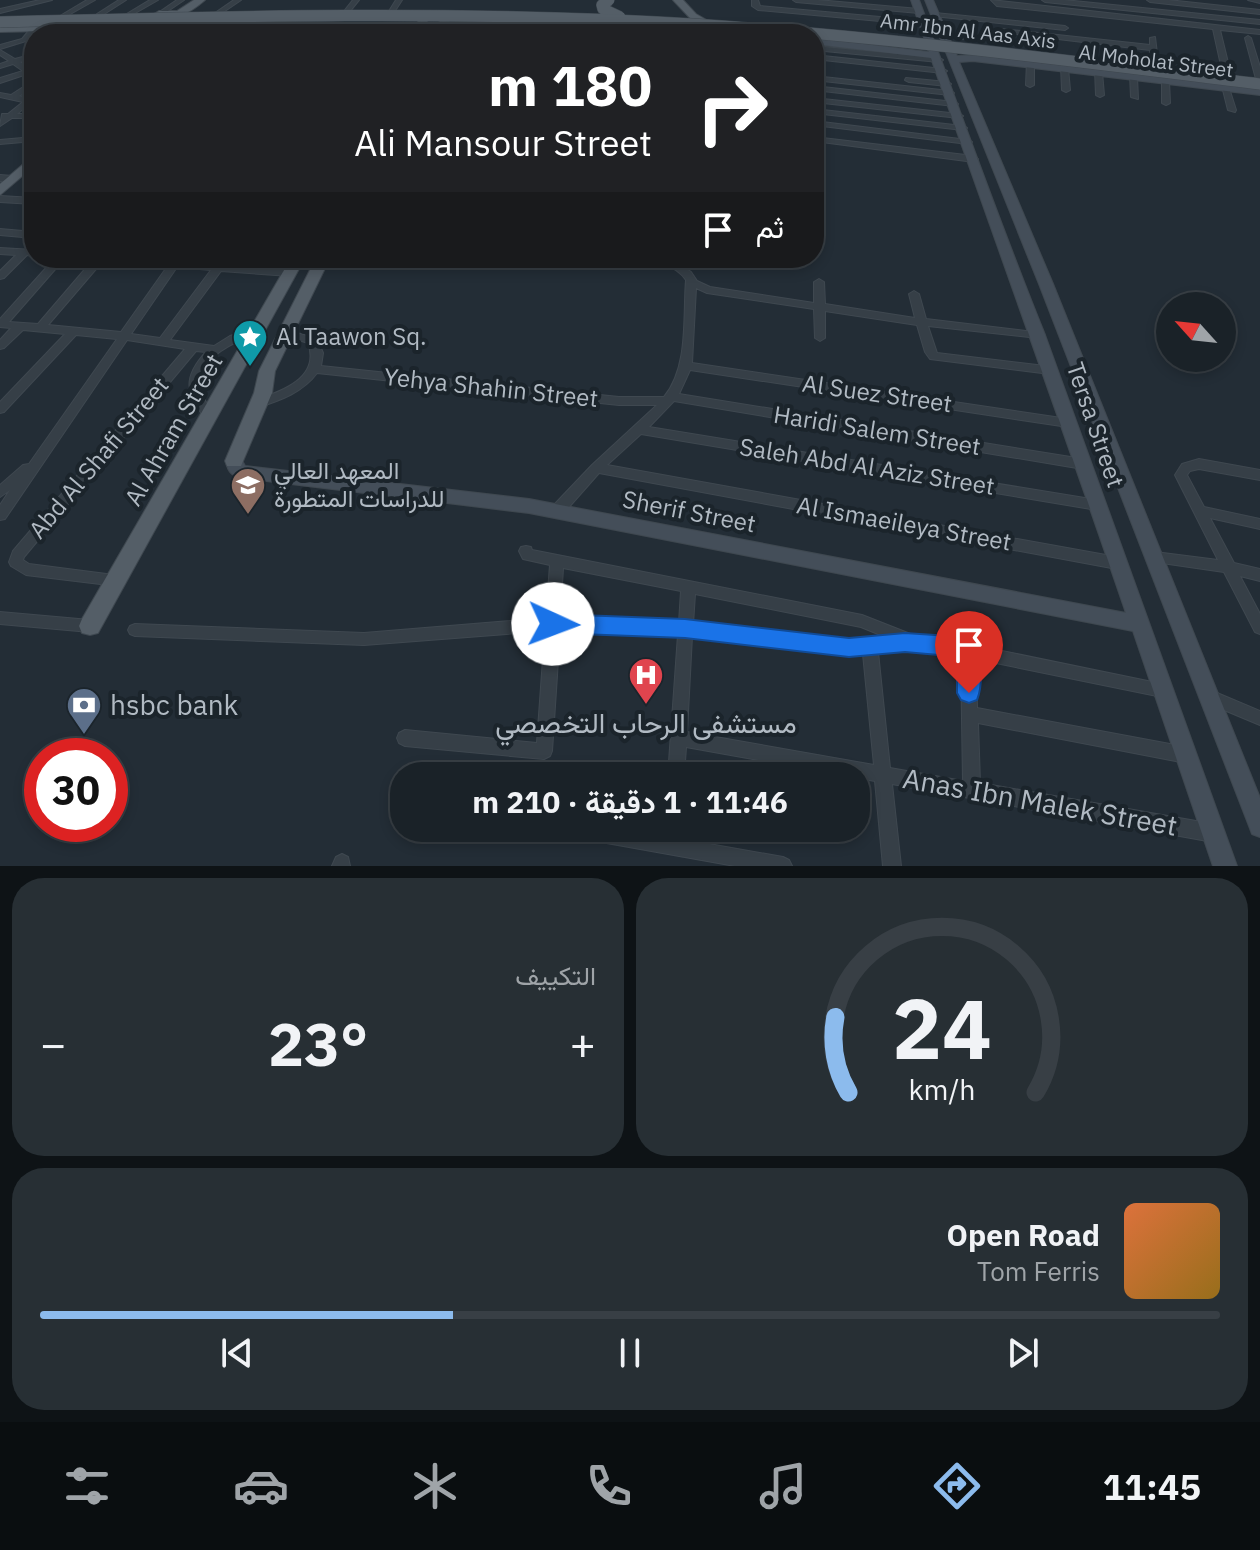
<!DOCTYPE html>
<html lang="ar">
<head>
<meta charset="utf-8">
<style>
  :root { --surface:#1a2228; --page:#272f34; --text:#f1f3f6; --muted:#9fa4a8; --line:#383f45; --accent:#8cbbed }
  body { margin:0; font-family:"IBM Plex Sans",Vazirmatn,sans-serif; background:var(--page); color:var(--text); direction:rtl; height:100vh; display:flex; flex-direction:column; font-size:30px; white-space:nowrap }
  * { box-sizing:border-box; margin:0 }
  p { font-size:26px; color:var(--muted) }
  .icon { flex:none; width:44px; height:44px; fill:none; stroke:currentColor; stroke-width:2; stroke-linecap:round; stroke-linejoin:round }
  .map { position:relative; height:866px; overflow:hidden; direction:ltr }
  .sheet { display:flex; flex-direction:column; gap:12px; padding:12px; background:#0e1316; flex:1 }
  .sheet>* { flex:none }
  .hud { position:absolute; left:24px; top:24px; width:800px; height:244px; border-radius:32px; box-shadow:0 4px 12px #0003,0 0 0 2px var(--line); direction:rtl; background:#202124; color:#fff; overflow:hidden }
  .needle { width:52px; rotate:297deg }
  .controls { position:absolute; left:1156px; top:292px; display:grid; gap:16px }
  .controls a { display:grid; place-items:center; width:80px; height:80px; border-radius:50%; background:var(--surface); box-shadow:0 4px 12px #0003,0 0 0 2px var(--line); font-size:40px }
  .speed { position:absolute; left:24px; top:738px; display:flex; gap:16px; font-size:40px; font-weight:700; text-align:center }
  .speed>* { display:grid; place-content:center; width:104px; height:104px; border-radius:50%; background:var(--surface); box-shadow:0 4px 12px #0003,0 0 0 2px var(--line); line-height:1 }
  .speed .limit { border:12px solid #d22; background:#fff; color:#111 }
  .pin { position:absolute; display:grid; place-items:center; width:68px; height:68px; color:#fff; margin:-82px -34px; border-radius:50% 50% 50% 0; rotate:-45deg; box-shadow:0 0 8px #0007 }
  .pin .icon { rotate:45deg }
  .me { position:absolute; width:88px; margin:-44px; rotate:92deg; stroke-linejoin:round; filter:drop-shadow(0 0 6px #0008) }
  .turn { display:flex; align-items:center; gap:28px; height:168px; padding:0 40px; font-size:36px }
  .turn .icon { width:104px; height:104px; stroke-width:2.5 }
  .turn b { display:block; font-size:56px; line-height:68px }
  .then { display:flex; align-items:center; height:76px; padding:0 40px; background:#0003; gap:16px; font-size:30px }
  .big { font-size:60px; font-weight:700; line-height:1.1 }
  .sheet .tile { flex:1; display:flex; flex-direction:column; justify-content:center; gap:12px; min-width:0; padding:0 28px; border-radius:32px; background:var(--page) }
  .sheet .dial { align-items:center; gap:0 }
  .dial svg { height:208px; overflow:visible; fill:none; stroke:var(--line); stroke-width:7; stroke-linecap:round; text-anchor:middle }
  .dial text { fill:var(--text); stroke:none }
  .song { display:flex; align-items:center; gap:24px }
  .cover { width:96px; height:96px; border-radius:12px; background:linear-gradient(135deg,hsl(20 70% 55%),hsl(40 70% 35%)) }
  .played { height:8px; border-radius:4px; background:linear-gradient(90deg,var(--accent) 35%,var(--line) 35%) }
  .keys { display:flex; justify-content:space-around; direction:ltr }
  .heat { display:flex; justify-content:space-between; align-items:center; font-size:44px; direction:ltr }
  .sheet .tiles { flex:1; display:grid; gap:12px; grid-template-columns:1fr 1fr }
  .tile:last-child { grid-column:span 2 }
  .trip { position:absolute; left:390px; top:762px; width:480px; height:80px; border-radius:32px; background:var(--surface); box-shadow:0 4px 12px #0003,0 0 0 2px var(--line); font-weight:700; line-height:80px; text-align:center; direction:rtl }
  .menu { display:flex; height:128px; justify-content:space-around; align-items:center; background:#0a0e10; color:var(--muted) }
  .menu .icon { width:56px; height:56px }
  .menu .current { color:var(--accent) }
  .menu b { font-size:36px; color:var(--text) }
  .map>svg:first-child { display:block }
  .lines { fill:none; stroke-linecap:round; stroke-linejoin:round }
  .street-casing { stroke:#3f4850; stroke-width:2 }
  .secondary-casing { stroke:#3f4850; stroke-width:2 }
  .primary-casing { stroke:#3f4850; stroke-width:2 }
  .street { fill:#363f47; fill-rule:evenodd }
  .secondary { fill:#444e59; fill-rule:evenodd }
  .primary { fill:#545e67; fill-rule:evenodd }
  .primary-bridge-casing { stroke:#3f4850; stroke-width:12; stroke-linecap:butt }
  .primary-bridge { stroke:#545e67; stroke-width:11 }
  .route { fill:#1a73e8; stroke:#114b97; stroke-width:2 }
  .labels { text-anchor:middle; stroke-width:8; stroke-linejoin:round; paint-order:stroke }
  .far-street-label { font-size:20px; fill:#b1bac3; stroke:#1b242b }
  .poi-label { font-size:24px; fill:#b1bac3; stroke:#1b242b; text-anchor:start }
  .street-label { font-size:24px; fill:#b1bac3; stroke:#1b242b }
  .near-poi-label { font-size:28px; fill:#b1bac3; stroke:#1b242b; text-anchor:start }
  .near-street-label { font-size:28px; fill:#b1bac3; stroke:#1b242b }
</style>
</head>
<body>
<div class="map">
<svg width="1260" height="866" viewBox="0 0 1260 866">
  <rect width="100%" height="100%" fill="#232d36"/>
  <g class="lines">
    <g class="street-casing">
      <g id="street">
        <path d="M40,0H52L0,13V9Z"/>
        <path d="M87,0H95L65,17L60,16Z"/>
        <path d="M119,0H126L101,16H97V14Z"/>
        <path d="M150,0H158L130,16L125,15Z"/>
        <path d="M177,0H184L162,15H158V13Z"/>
        <path d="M234,0H241L219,15H215V13Z"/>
        <path d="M353,0H359L346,16H342L341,15Z"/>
        <path d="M396,0H402L391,17H387L386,16Z"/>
        <path d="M752,0H758L760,6L924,21L927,23L924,25L758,10L752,6Z"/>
        <path d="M793,0H817L919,9L922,11L919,13L796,2Z"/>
        <path d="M991,0L1260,30V34L1220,30L1232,79L1228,81L1224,79L1213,29L997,6Z"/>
        <path d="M1042,0H1064L1260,20V24L1045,2Z"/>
        <path d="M1147,0H1168L1260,10V14L1150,2Z"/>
        <path d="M1248,0H1260V3Z"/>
        <path d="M935,13L1065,26L1068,28L1065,30L933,16V14Z"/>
        <path d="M178,23L422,25L425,27L422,29L176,26V24Z"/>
        <path d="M542,26L723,32L726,34L542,30L525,34H514Z"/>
        <path d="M32,27L37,28L26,41L0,49V45L22,39Z"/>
        <path d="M1001,29L1150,45V38L1155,37L1159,70L1155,72L1151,70L1150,50L999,32V30Z"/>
        <path d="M135,31L159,32L162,34H132Z"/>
        <path d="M943,33L974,36L977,38L974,40L941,36L940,35Z"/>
        <path d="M1248,36L1251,38L1260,67V81L1256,79L1245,38Z"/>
        <path d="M814,46L939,58L943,60L939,62L814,50Z"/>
        <path d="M0,50L15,59L34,54V58L20,62L29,68H34V77L27,74L0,83V78L23,71L13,64L0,68V64L9,61L0,55Z"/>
        <path d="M814,55L943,69L947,71L943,73L814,59Z"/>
        <path d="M1027,62L1034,64V85L1030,87L1026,85Z"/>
        <path d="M1061,66L1068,68L1070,90L1066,92L1062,90Z"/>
        <path d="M1095,70L1102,72L1104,95L1100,97L1096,95Z"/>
        <path d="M1130,75L1137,77L1138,99L1131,97Z"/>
        <path d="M814,76L950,91L954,93L950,95L814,80Z"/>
        <path d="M906,78L947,82L951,84L947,86L909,82L905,80Z"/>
        <path d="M1162,79L1169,81L1170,103L1166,105L1162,103Z"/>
        <path d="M31,82H34V87L19,96L27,98L34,94V103H30L17,114H34V118H12L0,126L2,114H8L23,102L0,97V93L11,95Z"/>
        <path d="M814,86L954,102L958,104L954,106L814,90Z"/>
        <path d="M1222,86L1229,88L1236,110L1235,112L1228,110Z"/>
        <path d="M814,98L959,114L963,116L959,118L814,102Z"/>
        <path d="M814,109L963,126L967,128L963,130L814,113Z"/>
        <path d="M814,121L968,140L972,142L968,144L814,125Z"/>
        <path d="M34,137V141L0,144V140Z"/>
        <path d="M814,137L974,156L978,159L974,162L814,141Z"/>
        <path d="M0,175L13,176L17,179L13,182L0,181Z"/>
        <path d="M0,196L34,198V204L0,202Z"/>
        <path d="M0,229L34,232V238L0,235Z"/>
        <path d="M0,248L34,250V256L27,255L4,278L0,279V271L16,255L0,254Z"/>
        <path d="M55,258H65L9,322L38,324L92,261L88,258H131L171,261L173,258H183L180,262L215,264L220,258H230L225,265L290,270L295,273L290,276L221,271L170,340L214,346L230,336L258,328L263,331L262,333C238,339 196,357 200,389C202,400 210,407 216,416L214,419H206C185,393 183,377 206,352L196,351L24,557L23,560L29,564L122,576L124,580L122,584L117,586L26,575L11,566L9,562L13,551L185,349L127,340L5,519L0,520V505L10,490L0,497V485L23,465L29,464L117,339L76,335L4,412L0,413V402L65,334L23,330L4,348L0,349V340L11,328L0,327V319ZM102,262L167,267L121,332L48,325ZM177,267L211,270L160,338L131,334Z"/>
        <path d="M613,258H662L675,261L691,272L697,281L710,287L814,303V282L819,279L824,282L825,304L915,318L909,294L914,291L919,294L926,319L1042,333L1043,335L1042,337L1038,338L928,326L937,353L1054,367L1056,370L1050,374L930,359L925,352L917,325L825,311V338L820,341L815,338L814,309L707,293L696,288L692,363L1068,419L1074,423L1068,427L690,370L679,394L1083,459L1087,461L1089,464L1087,467L1083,469L674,401L649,427L1097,500L1102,502L1103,505L1102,508L1097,510L641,434L607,465L1117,557L1122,559L1124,563L1122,567L1117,569L599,473L562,515H552L550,511L552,507L592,465L657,405H619L317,373C303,392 281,400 259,407L253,403L255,400C281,392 321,378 308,343L283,335L282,333L283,331L287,330L317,339L323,353L321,366L619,397H664C689,367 683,317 686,280C666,252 637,271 613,258Z"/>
        <path d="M1199,459L1260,470V480L1199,469L1190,471L1187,475L1204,507L1260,519V529L1210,518L1234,563L1260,569V581L1240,576L1260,614V634L1255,632L1224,572L1155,562L1150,561L1148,557L1150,553L1155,552L1218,560L1175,475L1182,464Z"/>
        <path d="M526,546L531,547L532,550L862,615L918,637L968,644L1167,685L1170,690L1167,695L1162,697L976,659L977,708L1186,747L1192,750L1194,755L1192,760L1186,763L978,723L980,783L1213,824L1219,827L1222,833L1219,839L1213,842L892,784L901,866H883L875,781L686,747L684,776H668L678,635L560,630L552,751L550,756L544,759L405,746L399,743L397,738L399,733L405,730L537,743L545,631L364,645L135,636L130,634L128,630L130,626L135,624L364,633L546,618L550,565L523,559L519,551L521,547ZM563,568L681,591L679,623L560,618ZM695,594L861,627L888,638L856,642L693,624ZM692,636L856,654H863L874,765L687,732ZM905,648L933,650L961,656L963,781L890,768L878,652Z"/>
        <path d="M0,612L90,620L95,622L97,626L95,630L90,632L0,624Z"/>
        <path d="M1210,690L1260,711V725L1205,702L1202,697L1205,692Z"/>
        <path d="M564,828H621L664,836V828H682L681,839L783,857L789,860L792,866H735L573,837L567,834Z"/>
        <path d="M342,854L348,857L350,866H332L336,857Z"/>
      </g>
    </g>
    <g class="secondary-casing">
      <g id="secondary">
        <path d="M911,0H919C960,111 1000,224 1045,335L1237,866H1213L1133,631L529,513L242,478C231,475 228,472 226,461L228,457H240L245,466L529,499L1126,613C1063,428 996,243 931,58L814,44V38L929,52Z"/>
        <path d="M925,0H933L957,56L973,55L1260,89V95L973,61L959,62L1053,284L1260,798V837L1252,834L1249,826L1039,284Z"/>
        <path d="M444,19L550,20L554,23L550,26L441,24L440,22Z"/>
        <path d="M614,24L744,31L749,34L617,29L614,28Z"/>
      </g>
    </g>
    <g class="primary-casing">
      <g id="primary">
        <path d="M194,0H205C190,13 173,23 154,14L159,11H177Z"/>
        <path d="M673,0H683L696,14L710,22L705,25L690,18Z"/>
        <path d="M420,14L428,16L425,34H415Z"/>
        <path d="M444,14L452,16L443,34H433Z"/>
        <path d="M177,23L178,25L173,28L0,32V26Z"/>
        <path d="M34,155V166L0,195V184Z"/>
        <path d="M291,258H305L98,633L90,635L82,633L79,626L82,619Z"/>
        <path d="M316,258H330L275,371L272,393L243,461L241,466H227L225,461L254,393L259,371Z"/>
      </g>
    </g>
    <use href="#street" class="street"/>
    <use href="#secondary" class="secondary"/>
    <use href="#primary" class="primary"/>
    <g class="primary-bridge-casing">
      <g id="primary-bridge">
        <path d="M609,0L602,5L603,9L620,17"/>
        <path d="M0,22C230,16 462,10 692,24C882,36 1071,61 1260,84"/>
      </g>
    </g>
    <use href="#primary-bridge" class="primary-bridge"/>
  </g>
  <path class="route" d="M553,614L685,619L849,638L905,633L950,636L976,643C982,657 983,686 977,700L969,703L961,700L957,693V657L950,656L905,652L849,657L685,638L553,633L545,630L542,624L545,617Z"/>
  <defs>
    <g id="sight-pin" transform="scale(1.8)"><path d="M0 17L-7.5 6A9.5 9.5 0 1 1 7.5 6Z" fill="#0f9aa8" stroke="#1b242b"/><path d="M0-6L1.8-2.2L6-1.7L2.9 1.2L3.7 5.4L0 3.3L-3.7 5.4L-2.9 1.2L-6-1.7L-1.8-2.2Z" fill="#fff"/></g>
    <g id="university-pin" transform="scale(1.8)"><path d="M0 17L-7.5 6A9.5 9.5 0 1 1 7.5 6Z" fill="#8d6e63" stroke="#1b242b"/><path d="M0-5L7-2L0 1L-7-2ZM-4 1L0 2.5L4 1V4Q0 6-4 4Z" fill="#fff"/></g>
    <g id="hospital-pin" transform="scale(1.8)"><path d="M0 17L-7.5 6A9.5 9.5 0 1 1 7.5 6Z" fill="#e0444e" stroke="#1b242b"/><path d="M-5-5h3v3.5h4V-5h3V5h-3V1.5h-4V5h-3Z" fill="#fff"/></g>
    <g id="bank-pin" transform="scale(1.8)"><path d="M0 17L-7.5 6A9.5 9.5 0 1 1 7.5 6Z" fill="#5c6f8a" stroke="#1b242b"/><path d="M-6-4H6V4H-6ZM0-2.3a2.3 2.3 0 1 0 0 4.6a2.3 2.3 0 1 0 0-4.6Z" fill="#fff"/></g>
  </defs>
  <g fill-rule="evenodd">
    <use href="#sight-pin" x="250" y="337"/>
    <use href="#university-pin" x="248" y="485"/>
    <use href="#hospital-pin" x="646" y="675"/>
    <use href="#bank-pin" x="84" y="705"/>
  </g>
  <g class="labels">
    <g class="far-street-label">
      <text transform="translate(968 31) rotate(7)" y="7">Amr Ibn Al Aas Axis</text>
      <text transform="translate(1156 61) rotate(7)" y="7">Al Moholat Street</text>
    </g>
    <g class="poi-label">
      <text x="276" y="345">Al Taawon Sq.</text>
      <text x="274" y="479">المعهد العالي<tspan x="274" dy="28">للدراسات المتطورة</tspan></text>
    </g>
    <g class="street-label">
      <text transform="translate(491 388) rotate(6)" y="8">Yehya Shahin Street</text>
      <text transform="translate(877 394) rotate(8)" y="8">Al Suez Street</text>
      <text transform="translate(1095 425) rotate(71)" y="8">Tersa Street</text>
      <text transform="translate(174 430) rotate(-60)" y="8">Al Ahram Street</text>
      <text transform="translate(877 431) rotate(9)" y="8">Haridi Salem Street</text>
      <text transform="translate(99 458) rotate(-50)" y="8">Abd Al Shafi Street</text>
      <text transform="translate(867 467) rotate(9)" y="8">Saleh Abd Al Aziz Street</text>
      <text transform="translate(689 512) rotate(11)" y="8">Sherif Street</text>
      <text transform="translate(904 524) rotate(10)" y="8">Al Ismaeileya Street</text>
    </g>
    <g class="near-poi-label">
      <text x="110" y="715">hsbc bank</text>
      <text x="646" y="733" text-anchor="middle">مستشفى الرحاب التخصصي</text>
    </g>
    <g class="near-street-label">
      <text transform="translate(1040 802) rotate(10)" y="10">Anas Ibn Malek Street</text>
    </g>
  </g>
</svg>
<div class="controls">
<a><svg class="needle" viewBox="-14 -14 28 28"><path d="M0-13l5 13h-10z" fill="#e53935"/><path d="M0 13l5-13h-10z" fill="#9fa4a8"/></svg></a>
</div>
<div class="speed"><div class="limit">30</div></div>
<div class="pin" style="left:969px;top:693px;background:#d93025"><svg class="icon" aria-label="arrive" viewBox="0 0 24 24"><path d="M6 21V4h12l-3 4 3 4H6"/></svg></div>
<svg class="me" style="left:553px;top:624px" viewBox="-20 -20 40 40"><circle r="19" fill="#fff"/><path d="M0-13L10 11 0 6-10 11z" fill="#1a73e8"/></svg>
<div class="trip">11:46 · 1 دقيقة · 210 m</div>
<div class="hud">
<div class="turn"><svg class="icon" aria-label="right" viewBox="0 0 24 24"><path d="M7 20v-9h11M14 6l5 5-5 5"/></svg><div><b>180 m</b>Ali Mansour Street</div></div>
<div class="then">ثم<svg class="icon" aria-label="arrive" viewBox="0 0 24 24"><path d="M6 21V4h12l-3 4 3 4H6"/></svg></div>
</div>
</div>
<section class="sheet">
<div class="tiles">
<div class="tile dial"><svg viewBox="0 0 100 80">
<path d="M14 69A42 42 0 1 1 86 69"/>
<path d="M14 69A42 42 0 0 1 9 40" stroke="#8cbbed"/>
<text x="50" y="56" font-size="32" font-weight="700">24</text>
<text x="50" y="72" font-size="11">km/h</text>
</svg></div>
<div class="tile"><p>التكييف</p>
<div class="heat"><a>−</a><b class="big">23°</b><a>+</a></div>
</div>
<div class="tile">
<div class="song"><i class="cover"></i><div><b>Open Road</b><p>Tom Ferris</p></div></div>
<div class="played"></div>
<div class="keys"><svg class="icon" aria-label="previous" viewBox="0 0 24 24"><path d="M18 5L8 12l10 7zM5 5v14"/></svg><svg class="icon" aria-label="pause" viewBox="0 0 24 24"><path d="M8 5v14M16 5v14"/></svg><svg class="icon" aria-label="next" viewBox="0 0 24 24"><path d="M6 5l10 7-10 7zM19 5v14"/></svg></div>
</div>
</div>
</section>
<nav class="menu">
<b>11:45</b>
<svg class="icon current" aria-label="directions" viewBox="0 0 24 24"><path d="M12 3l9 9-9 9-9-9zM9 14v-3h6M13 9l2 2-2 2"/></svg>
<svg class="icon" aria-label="music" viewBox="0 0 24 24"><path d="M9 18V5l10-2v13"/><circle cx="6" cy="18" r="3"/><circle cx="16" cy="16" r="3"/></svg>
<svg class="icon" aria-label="phone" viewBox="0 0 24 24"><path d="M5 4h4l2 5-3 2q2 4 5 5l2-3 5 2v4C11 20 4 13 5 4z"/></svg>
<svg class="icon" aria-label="climate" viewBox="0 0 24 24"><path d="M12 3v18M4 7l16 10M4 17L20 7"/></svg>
<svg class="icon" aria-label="car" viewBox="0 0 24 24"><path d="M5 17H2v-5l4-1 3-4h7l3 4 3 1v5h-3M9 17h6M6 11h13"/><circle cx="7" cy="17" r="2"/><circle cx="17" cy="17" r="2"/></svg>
<svg class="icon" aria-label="filters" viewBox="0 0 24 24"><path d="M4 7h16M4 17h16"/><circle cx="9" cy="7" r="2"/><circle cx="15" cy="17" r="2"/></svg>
</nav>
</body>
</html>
